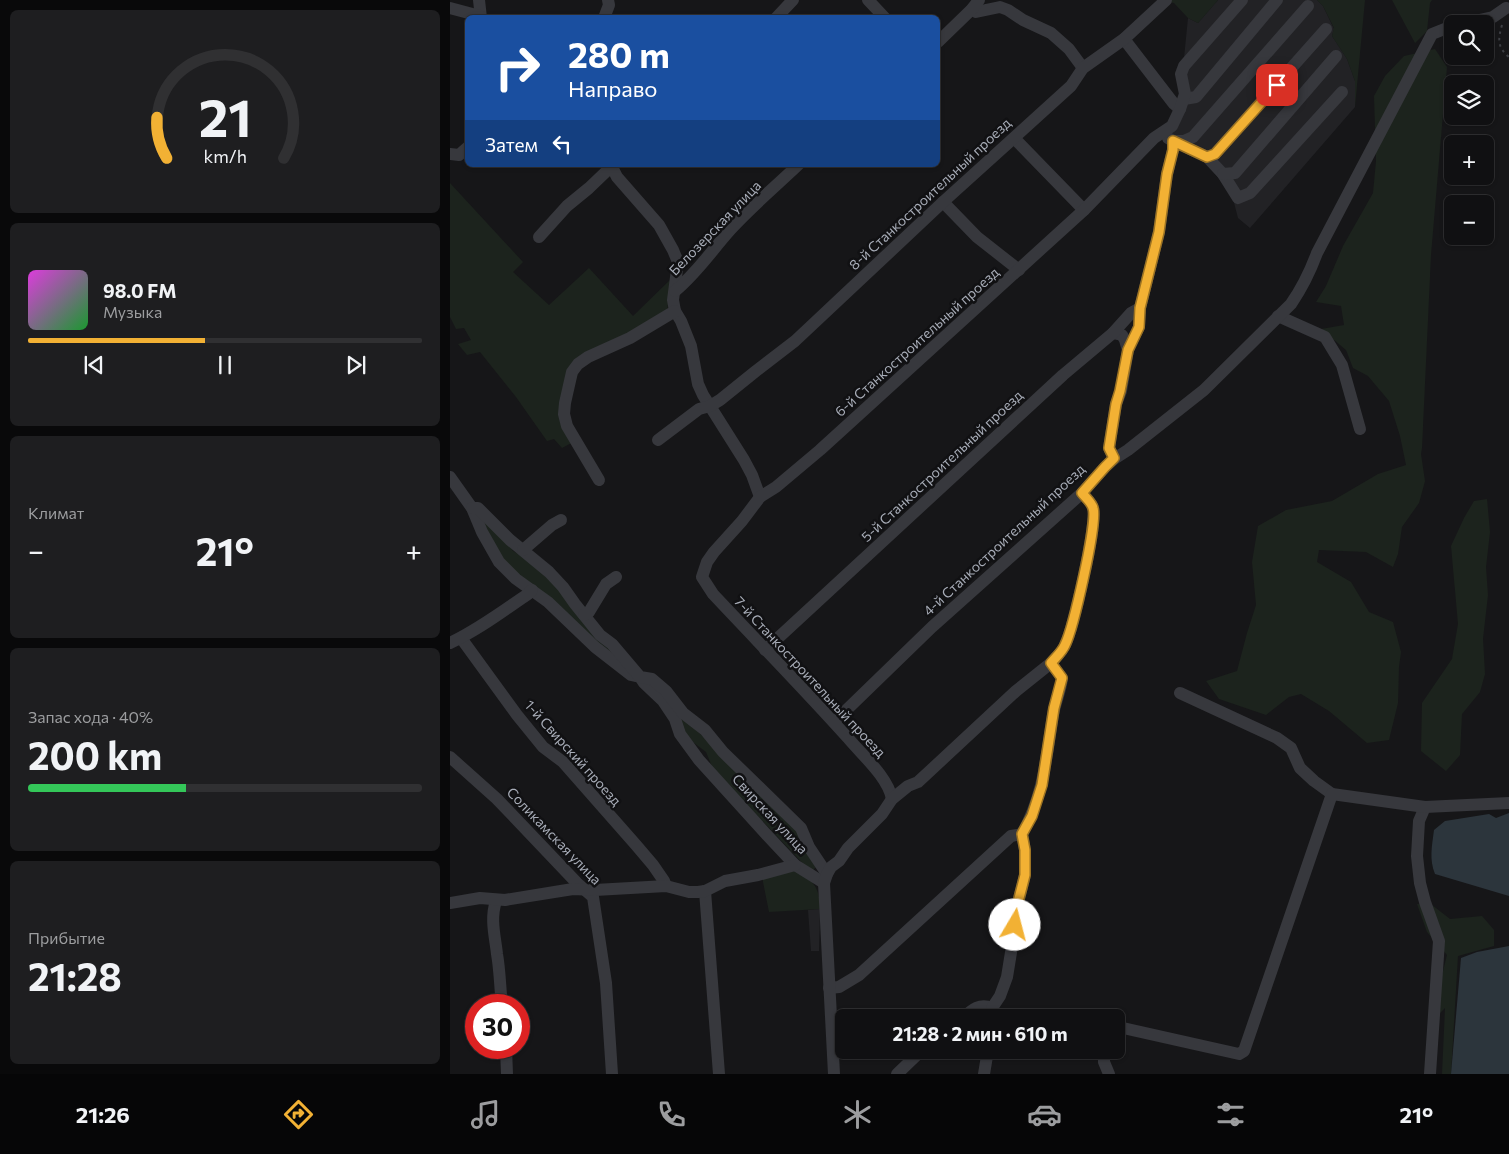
<!DOCTYPE html>
<html lang="ru">
<head>
<meta charset="utf-8">
<style>
  :root { --surface:#101012; --page:#1e1e20; --text:#f1f3f6; --muted:#9c9d9f; --line:#303032; --accent:#f2b134 }
  body { margin:0; font-family:Commissioner,sans-serif; background:var(--page); color:var(--text); height:100vh; display:flex; flex-direction:column; font-size:19px; white-space:nowrap }
  * { box-sizing:border-box; margin:0 }
  p { font-size:16px; color:var(--muted) }
  .icon { flex:none; width:28px; height:28px; fill:none; stroke:currentColor; stroke-width:2; stroke-linecap:round; stroke-linejoin:round }
  .map { position:relative; flex:1; overflow:hidden }
  .sheet { display:flex; flex-direction:column; gap:10px; padding:10px; background:#09090a; width:450px }
  .sheet>* { flex:none }
  .guide { position:absolute; left:15px; top:15px; width:475px; height:152px; border-radius:8px; box-shadow:0 1px 4px #0004,0 0 0 1px var(--line); background:#1a4fa0; color:#fff; overflow:hidden }
  .tools { position:absolute; left:994px; top:15px; display:grid; gap:10px }
  .tools a { display:grid; place-items:center; width:50px; height:50px; border-radius:8px; background:var(--surface); box-shadow:0 1px 4px #0004,0 0 0 1px var(--line); font-size:25px }
  .speed { position:absolute; left:15px; top:994px; display:flex; gap:10px; font-size:25px; font-weight:700; text-align:center }
  .speed>* { display:grid; place-content:center; width:65px; height:65px; border-radius:50%; background:var(--surface); box-shadow:0 1px 4px #0004,0 0 0 1px var(--line); line-height:1 }
  .speed .limit { border:8px solid #d22; background:#fff; color:#111 }
  .pin { position:absolute; display:grid; place-items:center; width:42px; height:42px; color:#fff; margin:-21px; border-radius:10px; box-shadow:0 2px 8px #0006 }
  .me { position:absolute; width:55px; margin:-28px; rotate:8deg; stroke-linejoin:round; filter:drop-shadow(0 0 4px #0008) }
  .turn { display:flex; align-items:center; gap:18px; height:105px; padding:0 20px; font-size:22px }
  .turn .icon { width:65px; height:65px; stroke-width:2.5 }
  .turn b { display:block; font-size:35px; line-height:42px }
  .then { display:flex; align-items:center; height:48px; padding:0 20px; background:#0003; gap:10px; font-size:19px }
  .big { font-size:38px; font-weight:700; line-height:1.1 }
  .sheet .widget { flex:1; display:flex; flex-direction:column; justify-content:center; gap:8px; min-width:0; padding:0 18px; border-radius:8px; background:var(--page) }
  .sheet .dial { align-items:center; gap:0 }
  .dial svg { height:130px; overflow:visible; fill:none; stroke:var(--line); stroke-width:7; stroke-linecap:round; text-anchor:middle }
  .dial text { fill:var(--text); stroke:none }
  .song { display:flex; align-items:center; gap:15px }
  .cover { width:60px; height:60px; border-radius:8px; background:linear-gradient(135deg,hsl(300 70% 55%),hsl(130 70% 35%)) }
  .played { height:5px; border-radius:2px; background:linear-gradient(90deg,var(--accent) 45%,var(--line) 45%) }
  .keys { display:flex; justify-content:space-around; direction:ltr }
  .heat { display:flex; justify-content:space-between; align-items:center; font-size:28px; direction:ltr }
  .charge { height:8px; border-radius:4px; background:linear-gradient(90deg,#34c759 40%,var(--line) 0) }
  .trip { position:absolute; left:385px; top:1009px; width:290px; height:50px; border-radius:8px; background:var(--surface); box-shadow:0 1px 4px #0004,0 0 0 1px var(--line); font-weight:700; line-height:50px; text-align:center }
  .menu { display:flex; height:80px; justify-content:space-around; align-items:center; background:#060607; color:var(--muted) }
  .menu .icon { width:35px; height:35px }
  .menu .selected { color:var(--accent) }
  .menu b { font-size:22px; color:var(--text) }
  main { display:flex; flex:1; min-height:0 }
  .map>svg:first-child { display:block }
  .built { fill:#222225 }
  .green { fill:#1c231d }
  .water { fill:#2c353c }
  .lines { fill:none; stroke-linecap:round; stroke-linejoin:round }
  .path { stroke:#3d3f44; stroke-width:2; stroke-dasharray:2.5 4; stroke-linecap:butt }
  .minor { stroke:#37383d; stroke-width:12 }
  .route-casing { stroke:#9d7322; stroke-width:12 }
  .route { stroke:#f2b134; stroke-width:9 }
  .labels { text-anchor:middle; stroke-width:5; stroke-linejoin:round; paint-order:stroke }
  .street-label { font-size:14px; fill:#a8adb8; stroke:#111113 }
</style>
</head>
<body>
<main>
<section class="sheet">
<div class="widget dial"><svg viewBox="0 0 100 80">
<path d="M14 69A42 42 0 1 1 86 69"/>
<path d="M14 69A42 42 0 0 1 8 44" stroke="#f2b134"/>
<text x="50" y="56" font-size="32" font-weight="700">21</text>
<text x="50" y="72" font-size="11">km/h</text>
</svg></div>
<div class="widget">
<div class="song"><i class="cover"></i><div><b>98.0 FM</b><p>Музыка</p></div></div>
<div class="played"></div>
<div class="keys"><svg class="icon" aria-label="previous" viewBox="0 0 24 24"><path d="M18 5L8 12l10 7zM5 5v14"/></svg><svg class="icon" aria-label="pause" viewBox="0 0 24 24"><path d="M8 5v14M16 5v14"/></svg><svg class="icon" aria-label="next" viewBox="0 0 24 24"><path d="M6 5l10 7-10 7zM19 5v14"/></svg></div>
</div>
<div class="widget"><p>Климат</p>
<div class="heat"><a>−</a><b class="big">21°</b><a>+</a></div>
</div>
<div class="widget"><p>Запас хода · 40%</p><b class="big">200 km</b><div class="charge"></div></div>
<div class="widget"><p>Прибытие</p><b class="big">21:28</b></div>
</section>
<div class="map">
<svg width="1059" height="1074" viewBox="0 0 1059 1074">
  <rect width="100%" height="100%" fill="#161618"/>
  <g class="built">
    <path d="M768,0H867L873,6L884,29L882,36L897,59L905,81V107L800,228L788,218L782,195L753,159L722,138L720,125L730,98L738,18L748,23Z"/>
    <path d="M370,909L369,951H361L358,910Z"/>
  </g>
  <g class="green">
    <path d="M718,0H768L748,23L738,18L724,3L719,2Z"/>
    <path d="M867,0H915L905,107V81L897,59L882,36L884,28L873,6Z"/>
    <path d="M942,0H982L980,3L977,31L965,43Z"/>
    <path d="M985,49L997,67L981,255L972,448L971,454L975,481L969,503L952,527L948,554L943,567L916,552L869,550L867,562L901,582L919,612L943,622L951,652L949,667L948,703L939,740L917,743L879,711L851,694L839,697L816,715L769,699L756,681L787,671L797,633L806,605L802,562L808,526L836,510L882,501L928,474L956,465L950,436L939,401L918,376L903,368L896,350L871,329L894,325L891,306L866,302L876,286L893,246L923,193L926,161L924,96L935,76L954,56Z"/>
    <path d="M0,183L73,262L63,272L99,305L139,268L183,316L221,279L217,312L130,367L117,411L129,439L112,448L104,439L97,441L66,397L30,352L17,355L8,344L21,340L14,328L6,329L0,317Z"/>
    <path d="M1037,499L1040,532L1036,567L1038,595L1033,639L1035,674L1030,692L1012,714L1010,755L996,771L971,751L972,703L1002,659L1008,624L1001,546L1014,518L1024,501Z"/>
    <path d="M28,514L57,541L63,551L77,559L97,575L180,671L53,562Z"/>
    <path d="M198,682L348,831L367,866L363,870H359L263,769L256,752L240,740Z"/>
    <path d="M344,868C362,881 370,885 370,909L319,912L312,877Z"/>
    <path d="M967,904L982,905L1000,919L1032,916L1044,930V946L1008,956L1001,1074H992L995,1008L980,1023L997,955L977,932Z"/>
  </g>
  <g class="water">
    <path d="M1059,813V896L985,874C979,859 982,846 984,830L995,821L1039,814L1046,818Z"/>
    <path d="M1059,946V1074H1001L1011,958L1027,952Z"/>
  </g>
  <g class="lines">
    <path class="path" d="M1052,25C1048,39 1047,47 1059,57"/>
    <g class="minor">
      <path d="M29,0L31,18"/>
      <path d="M418,0L435,18"/>
      <path d="M0,8L30,16"/>
      <path d="M522,9L526,12L550,7L558,10L573,20L601,33L619,49L633,68"/>
      <path d="M154,18L159,5L158,0"/>
      <path d="M326,18L343,0"/>
      <path d="M1011,24L1043,17L1056,8"/>
      <path d="M674,39L724,104L730,109"/>
      <path d="M488,42L522,9L529,0"/>
      <path d="M734,99L746,97L827,0"/>
      <path d="M564,138L634,210"/>
      <path d="M723,141L757,157L773,174L788,198L800,193L892,92"/>
      <path d="M723,141H734L743,137L858,6"/>
      <path d="M0,154L9,155L18,147"/>
      <path d="M757,157L765,154L876,29"/>
      <path d="M161,165L167,177L209,225L223,250L228,262L223,300L225,311L231,321L241,346L248,384L253,395L294,460L302,475L310,497"/>
      <path d="M773,174L785,173L886,56"/>
      <path d="M493,202L527,237L569,270"/>
      <path d="M89,237L117,206L139,188L163,165"/>
      <path d="M225,291C247,273 262,250 281,229C302,206 326,186 348,165"/>
      <path d="M828,316L875,337L892,365L910,429"/>
      <path d="M663,333L672,335L675,340L678,350L671,391L666,404L659,448L664,459"/>
      <path d="M678,350L689,327L690,308L709,232L717,174L723,150V141L718,138"/>
      <path d="M208,440L249,409L260,406L270,400L306,371L345,341L493,202L621,86L633,68L674,39L716,0"/>
      <path d="M0,477L22,508L32,532L49,562L66,579L98,602L145,647L181,675L190,677L194,683L213,701L225,719L230,734L249,760L316,834L345,865L374,883"/>
      <path d="M149,480L117,426L114,414L115,403L122,372L128,364L138,357L180,338L225,311"/>
      <path d="M22,508H28L60,540L99,572L113,587L125,604L150,635L162,644L190,677L202,679L216,691L233,713L255,730L273,752L351,828L359,847L377,874"/>
      <path d="M73,550L102,525L111,520"/>
      <path d="M134,615L139,612L156,584L166,577"/>
      <path d="M11,638L67,715L93,747L113,762L186,845L203,865L214,881L216,886"/>
      <path d="M0,643C28,630 53,611 78,594L82,590"/>
      <path d="M315,650L613,375L663,333L681,313L690,308"/>
      <path d="M730,693L827,738L841,748L850,768L864,781L882,794"/>
      <path d="M384,722L482,627L632,493L655,467L664,459L678,450L754,390L841,304C852,288 860,272 867,253L982,34L1002,26"/>
      <path d="M0,757L47,799L127,883L143,897L156,983L162,1074"/>
      <path d="M442,799C438,777 412,755 398,738C354,689 308,642 263,594L252,577L257,562L264,552L292,521L310,497L326,487L370,450L634,210L704,138L722,126L730,109L735,94L731,74L734,66L792,0"/>
      <path d="M975,807L969,821L967,856L970,883L975,902L989,941L980,1074"/>
      <path d="M255,891L269,1074"/>
      <path d="M46,901C40,919 45,936 47,954C50,971 50,988 52,1005"/>
      <path d="M0,903L30,898L55,900L123,889L145,890L216,886L239,892H248L255,891L275,881L308,875L345,865"/>
      <path d="M379,988L389,987L409,975L561,836L572,834"/>
      <path d="M513,1018C522,1010 529,1003 542,1008"/>
      <path d="M545,1018L542,1008L550,996L557,977L563,940L566,910L575,875V850L572,834C594,795 596,758 603,715C605,703 611,690 612,678L601,663C606,657 612,652 615,645C623,629 648,522 643,508C642,503 635,497 632,493"/>
      <path d="M666,1032L673,1028L789,1054L794,1051L882,794L975,807L1059,803"/>
      <path d="M56,1048L57,1074"/>
      <path d="M654,1050V1062L659,1074"/>
      <path d="M384,1074L374,883L377,874L381,867L389,861L398,848L432,814L442,799L458,786L468,782L566,691L601,663"/>
      <path d="M447,1074L472,1050"/>
      <path d="M534,1074L538,1050"/>
    </g>
  </g>
  <g class="lines">
    <g class="route-casing">
      <path id="route" d="M565,925L566,910L575,875V850L572,834L582,816L592,785L604,708L612,678L601,663C606,657 612,652 615,645C623,629 648,522 643,508C642,503 635,497 632,493L655,467L664,458L659,448L666,404L670,391L678,350L689,327L690,308L709,232L717,174L723,150V141L757,157L765,154L827,85"/>
    </g>
    <use href="#route" class="route"/>
  </g>
  <g class="labels">
    <g class="street-label">
      <text transform="translate(480 194) rotate(-43)" y="5">8-й Станкостроительный проезд</text>
      <text transform="translate(265 228) rotate(-46)" y="5">Белозерская улица</text>
      <text transform="translate(467 342) rotate(-42)" y="5">6-й Станкостроительный проезд</text>
      <text transform="translate(492 466) rotate(-43)" y="5">5-й Станкостроительный проезд</text>
      <text transform="translate(554 540) rotate(-43)" y="5">4-й Станкостроительный проезд</text>
      <text transform="translate(360 677) rotate(47)" y="5">7-й Станкостроительный проезд</text>
      <text transform="translate(123 753) rotate(48)" y="5">1-й Свирский проезд</text>
      <text transform="translate(320 814) rotate(47)" y="5">Свирская улица</text>
      <text transform="translate(104 836) rotate(46)" y="5">Соликамская улица</text>
    </g>
  </g>
</svg>
<div class="tools">
<a><svg class="icon" aria-label="search" viewBox="0 0 24 24"><circle cx="10" cy="10" r="6"/><path d="M15 15l6 6"/></svg></a>
<a><svg class="icon" aria-label="layers" viewBox="0 0 24 24"><path d="M12 4l9 5-9 5-9-5zM3 14l9 5 9-5"/></svg></a>
<a>+</a>
<a>−</a>
</div>
<div class="speed"><div class="limit">30</div></div>
<div class="pin" style="left:827px;top:85px;background:#d93025"><svg class="icon" aria-label="arrive" viewBox="0 0 24 24"><path d="M6 21V4h12l-3 4 3 4H6"/></svg></div>
<svg class="me" style="left:565px;top:925px" viewBox="-20 -20 40 40"><circle r="19" fill="#fff"/><path d="M0-13L10 11 0 6-10 11z" fill="#f2b134"/></svg>
<div class="trip">21:28 · 2 мин · 610 m</div>
<div class="guide">
<div class="turn"><svg class="icon" aria-label="right" viewBox="0 0 24 24"><path d="M7 20v-9h11M14 6l5 5-5 5"/></svg><div><b>280 m</b>Направо</div></div>
<div class="then">Затем<svg class="icon" aria-label="left" viewBox="0 0 24 24"><path d="M17 20v-9H6M10 6l-5 5 5 5"/></svg></div>
</div>
</div>
</main>
<nav class="menu">
<b>21:26</b>
<svg class="icon selected" aria-label="directions" viewBox="0 0 24 24"><path d="M12 3l9 9-9 9-9-9zM9 14v-3h6M13 9l2 2-2 2"/></svg>
<svg class="icon" aria-label="music" viewBox="0 0 24 24"><path d="M9 18V5l10-2v13"/><circle cx="6" cy="18" r="3"/><circle cx="16" cy="16" r="3"/></svg>
<svg class="icon" aria-label="phone" viewBox="0 0 24 24"><path d="M5 4h4l2 5-3 2q2 4 5 5l2-3 5 2v4C11 20 4 13 5 4z"/></svg>
<svg class="icon" aria-label="climate" viewBox="0 0 24 24"><path d="M12 3v18M4 7l16 10M4 17L20 7"/></svg>
<svg class="icon" aria-label="car" viewBox="0 0 24 24"><path d="M5 17H2v-5l4-1 3-4h7l3 4 3 1v5h-3M9 17h6M6 11h13"/><circle cx="7" cy="17" r="2"/><circle cx="17" cy="17" r="2"/></svg>
<svg class="icon" aria-label="filters" viewBox="0 0 24 24"><path d="M4 7h16M4 17h16"/><circle cx="9" cy="7" r="2"/><circle cx="15" cy="17" r="2"/></svg>
<b>21°</b>
</nav>
</body>
</html>
